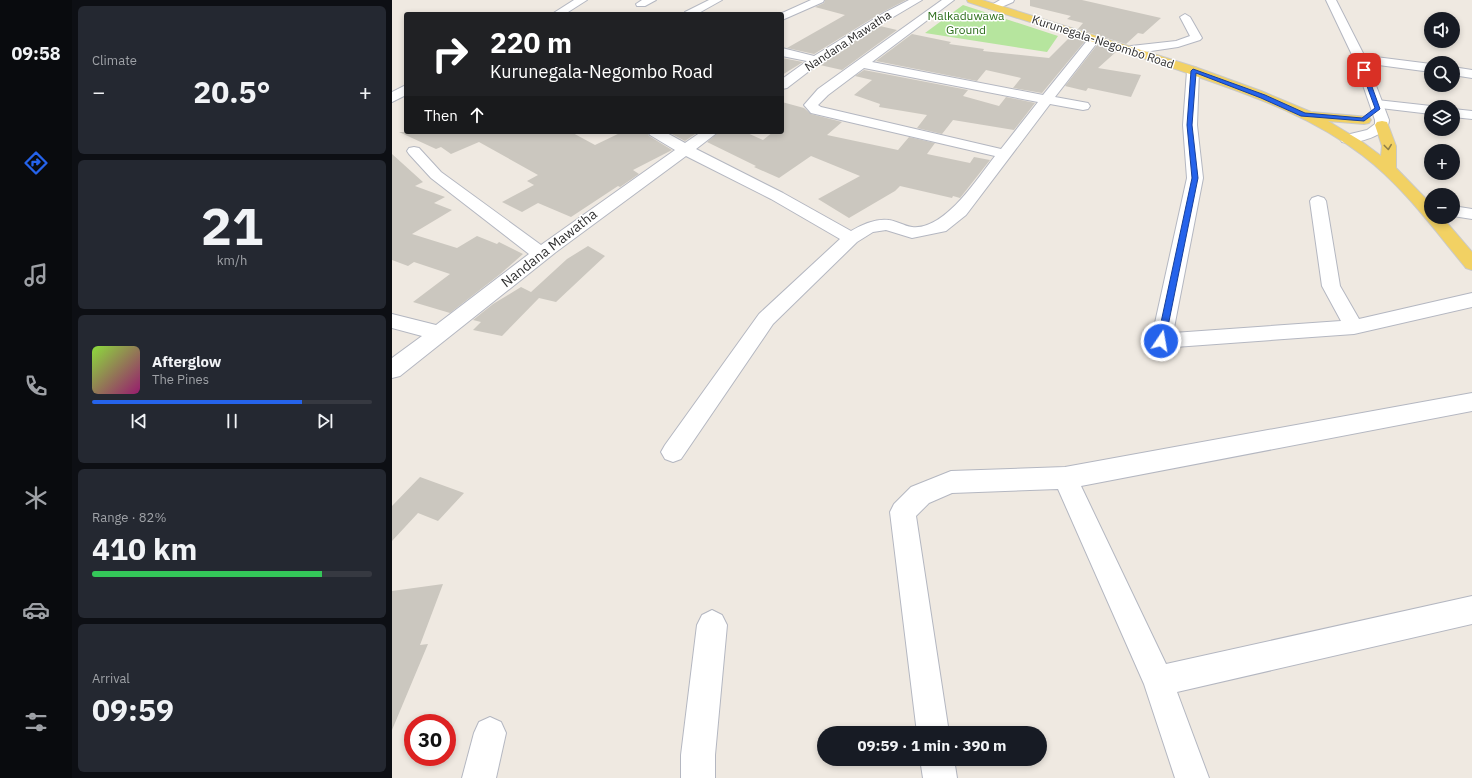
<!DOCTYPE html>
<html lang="en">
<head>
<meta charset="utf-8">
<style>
  :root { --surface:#171b24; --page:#242831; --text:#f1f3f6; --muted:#9ea1a6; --line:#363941; --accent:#2563eb }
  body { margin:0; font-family:"IBM Plex Sans",sans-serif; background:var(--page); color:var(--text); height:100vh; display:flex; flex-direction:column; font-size:15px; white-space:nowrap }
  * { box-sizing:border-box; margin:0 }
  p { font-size:13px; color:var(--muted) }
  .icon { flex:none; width:22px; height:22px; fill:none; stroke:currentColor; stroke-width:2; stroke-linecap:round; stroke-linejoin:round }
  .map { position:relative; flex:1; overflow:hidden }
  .sheet { display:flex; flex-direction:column; gap:6px; padding:6px; background:#0d0f14; width:320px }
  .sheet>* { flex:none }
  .banner { position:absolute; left:12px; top:12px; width:380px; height:122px; border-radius:4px; box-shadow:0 2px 6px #0003; background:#202124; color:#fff; overflow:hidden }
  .fabs { position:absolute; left:1032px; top:12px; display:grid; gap:8px }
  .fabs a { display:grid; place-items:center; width:36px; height:36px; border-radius:50%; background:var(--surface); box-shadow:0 2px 6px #0003; font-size:20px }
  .speed { position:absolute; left:12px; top:714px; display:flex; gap:8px; font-size:20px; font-weight:700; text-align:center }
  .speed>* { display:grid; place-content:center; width:52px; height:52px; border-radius:50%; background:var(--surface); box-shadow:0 2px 6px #0003; line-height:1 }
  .speed .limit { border:6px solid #d22; background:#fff; color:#111 }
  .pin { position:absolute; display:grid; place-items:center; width:34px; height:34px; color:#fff; margin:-17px; border-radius:8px; box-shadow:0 2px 6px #0006 }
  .me { position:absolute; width:44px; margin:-22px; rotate:12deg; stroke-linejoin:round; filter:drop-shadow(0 0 3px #0008) }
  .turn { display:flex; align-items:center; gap:14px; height:84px; padding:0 20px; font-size:18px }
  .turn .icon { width:52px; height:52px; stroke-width:2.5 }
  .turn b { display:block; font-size:28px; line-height:34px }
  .then { display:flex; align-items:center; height:38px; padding:0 20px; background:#0003; gap:8px; font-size:15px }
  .big { font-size:30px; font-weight:800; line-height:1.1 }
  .sheet .card { flex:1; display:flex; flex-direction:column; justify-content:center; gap:6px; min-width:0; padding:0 14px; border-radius:6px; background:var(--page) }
  .sheet .dial { align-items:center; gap:0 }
  .dial b { font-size:52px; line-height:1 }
  .song { display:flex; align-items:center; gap:12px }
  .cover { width:48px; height:48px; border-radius:6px; background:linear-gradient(135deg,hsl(90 70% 55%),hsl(320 70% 35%)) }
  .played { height:4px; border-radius:2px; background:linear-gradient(90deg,var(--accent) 75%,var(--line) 75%) }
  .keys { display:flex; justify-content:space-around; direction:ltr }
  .heat { display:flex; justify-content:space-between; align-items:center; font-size:22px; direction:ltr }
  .charge { height:6px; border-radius:3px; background:linear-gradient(90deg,#34c759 82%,var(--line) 0) }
  .trip { position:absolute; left:425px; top:726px; width:230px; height:40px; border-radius:20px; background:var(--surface); box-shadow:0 2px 6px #0003; font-weight:800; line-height:40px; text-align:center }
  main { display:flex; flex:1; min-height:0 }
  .tab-bar { display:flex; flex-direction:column; width:72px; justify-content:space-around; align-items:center; background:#090b0e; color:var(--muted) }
  .tab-bar .icon { width:28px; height:28px }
  .tab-bar .current { color:var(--accent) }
  .tab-bar b { font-size:18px; color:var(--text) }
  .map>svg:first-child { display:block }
  .green { fill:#b6e59e }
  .building { fill:#cbc7bf }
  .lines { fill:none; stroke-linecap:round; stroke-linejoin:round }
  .minor-casing { stroke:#b4b7c1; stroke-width:2 }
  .tertiary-casing { stroke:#b4b7c1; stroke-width:2 }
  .primary-casing { stroke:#c9c9c9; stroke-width:2 }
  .minor { fill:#fff; fill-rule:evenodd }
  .tertiary { fill:#fff; fill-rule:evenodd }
  .primary { fill:#f2d163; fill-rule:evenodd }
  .oneway { stroke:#908048 }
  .route { fill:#2563eb; stroke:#184099 }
  .labels { text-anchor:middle; stroke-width:3; stroke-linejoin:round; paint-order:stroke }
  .far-park-label { font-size:12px; fill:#2c6e1b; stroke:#fff }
  .far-street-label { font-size:12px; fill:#2e2e2e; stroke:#fff }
  .street-label { font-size:14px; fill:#2e2e2e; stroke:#fff }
</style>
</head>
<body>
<main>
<nav class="tab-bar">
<b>09:58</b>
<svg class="icon current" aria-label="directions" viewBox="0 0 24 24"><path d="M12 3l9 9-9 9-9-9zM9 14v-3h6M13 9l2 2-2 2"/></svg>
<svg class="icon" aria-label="music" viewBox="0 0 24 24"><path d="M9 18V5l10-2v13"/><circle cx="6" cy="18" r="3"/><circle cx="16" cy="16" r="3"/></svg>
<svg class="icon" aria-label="phone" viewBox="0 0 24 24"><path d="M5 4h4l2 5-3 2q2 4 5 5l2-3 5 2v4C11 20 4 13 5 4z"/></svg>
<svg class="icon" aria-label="climate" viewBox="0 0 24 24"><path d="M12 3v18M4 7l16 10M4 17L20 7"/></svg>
<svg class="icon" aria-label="car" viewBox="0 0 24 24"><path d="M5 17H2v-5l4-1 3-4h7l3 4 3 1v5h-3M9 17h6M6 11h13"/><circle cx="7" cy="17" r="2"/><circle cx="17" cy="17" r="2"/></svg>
<svg class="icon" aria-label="filters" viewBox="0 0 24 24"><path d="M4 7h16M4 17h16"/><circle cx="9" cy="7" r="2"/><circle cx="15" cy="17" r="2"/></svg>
</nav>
<section class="sheet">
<div class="card"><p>Climate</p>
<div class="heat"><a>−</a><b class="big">20.5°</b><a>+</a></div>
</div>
<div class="card dial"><b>21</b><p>km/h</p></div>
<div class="card">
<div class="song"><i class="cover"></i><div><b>Afterglow</b><p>The Pines</p></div></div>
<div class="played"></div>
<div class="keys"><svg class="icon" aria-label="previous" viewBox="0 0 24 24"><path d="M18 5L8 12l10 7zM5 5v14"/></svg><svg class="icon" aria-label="pause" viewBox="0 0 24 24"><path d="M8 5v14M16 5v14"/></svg><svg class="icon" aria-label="next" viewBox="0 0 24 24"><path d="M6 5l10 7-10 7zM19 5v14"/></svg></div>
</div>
<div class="card"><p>Range · 82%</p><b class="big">410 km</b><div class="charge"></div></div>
<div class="card"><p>Arrival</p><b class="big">09:59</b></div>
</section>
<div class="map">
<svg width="1080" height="778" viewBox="0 0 1080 778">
  <rect width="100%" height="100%" fill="#efe9e1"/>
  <path class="green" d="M571,5L666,36L655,52L533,33Z"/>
  <g class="building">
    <path d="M433,0H514L489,13L422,54L395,48L453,15L423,7L432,3Z"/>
    <path d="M638,0H690L769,18L751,34L746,33L734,44L686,29L691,23L675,19L679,16L638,6Z"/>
    <path d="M488,26L505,30L450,70L428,65L443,53Z"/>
    <path d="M520,34L559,42L557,44L592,49L591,51L657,58L679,36L693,41L650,93L621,88L629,78L594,70L585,81L484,61Z"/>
    <path d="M705,45L725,51L706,68L749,75L739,97L696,88L694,91L673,86Z"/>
    <path d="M390,58L411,62L390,75Z"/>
    <path d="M472,70L576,90L571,96L607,106L614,97L643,103L622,130L561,120L550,134L525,128L535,115L487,107L488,104L462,95L480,80L463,76Z"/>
    <path d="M390,102L412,108L419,114L450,122L435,135L506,150L517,137L543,143L535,154L578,163L582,157L598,160L568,198L561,196L560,198L508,186L503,191L457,218L426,199L468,176L419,156L387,178L362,167L364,166L315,142L327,132H353L371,140L381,132H390Z"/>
    <path d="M7,132H179L203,145L230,132H255L257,136L280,150L241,170L247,174L228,187L226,186L179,217L146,203L130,212L110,202L142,185L135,181L146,175L87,142L59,154L49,147L44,149Z"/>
    <path d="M276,132H306L293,141Z"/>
    <path d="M0,154L31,182L23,186L53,197L42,203L60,210L20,234L65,248L85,236L105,244L107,242L131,254L107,275L58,313L21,302L58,274L22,262L16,266L0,260Z"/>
    <path d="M196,246L213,256L164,302L147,298L110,336L81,330L89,322L81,320L101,304L129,287L139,292L175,259Z"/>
    <path d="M28,477L72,493L46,521L26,513L0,541V506Z"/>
    <path d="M51,584L28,645L36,644L0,730V591Z"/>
  </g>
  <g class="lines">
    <g class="minor-casing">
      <g id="minor">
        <path d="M182,0H195L173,14H160Z"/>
        <path d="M250,0H264L253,6H245L244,4Z"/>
        <path d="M317,0H330L305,14H292L293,12Z"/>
        <path d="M419,0H432L431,2L390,20V14H388Z"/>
        <path d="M517,0H530L442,52L395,88L390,89V79L415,61L390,56V48L422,56L490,14Z"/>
        <path d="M550,0H562L480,62L651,95L698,37H706L708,39L663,97L696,103L698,106L696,109L691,110L658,104L574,215L554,231L520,238L494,230L481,232L465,242L381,324L289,459L281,462L273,459L269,452L273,445L367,314L448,239L379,199L294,156L164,252L8,376L0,378V358L30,336L0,328V314L44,325L137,254L39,178L17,154L15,151L17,148L22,147L27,148L49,172L149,245L283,150L258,135L256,132H273L293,143L309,132H326L304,149L391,193L459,231C469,225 484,218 497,220C505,221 512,226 520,227C552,231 585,179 603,156L419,113L412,105L426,89ZM472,68L646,102L609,149L429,107L426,105L436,95Z"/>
        <path d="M608,0H622L621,2L605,9H597L596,7Z"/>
        <path d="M793,14L798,17L810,38L808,40L786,47L739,54L735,52L733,50L735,48L739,46L784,41L798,36L788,17Z"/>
        <path d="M968,55L1039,64V72L964,62L962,59L964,56Z"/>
        <path d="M801,67L805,68L807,71L805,125L811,178L781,333L949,321L930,286L918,201L920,198L926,196L932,198L934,201L948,286L967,319L1080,293V307L962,334L769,348L762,346L759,341L795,178L791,125L795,71L797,68Z"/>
        <path d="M1061,67L1080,70V78L1061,75Z"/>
        <path d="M14,85V95L0,102V92Z"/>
        <path d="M985,100L1039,106L1043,107H1039V114L980,107L978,104L980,101Z"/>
        <path d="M1061,109L1080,111V119L1061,117Z"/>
        <path d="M1061,206L1080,209V219L1061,216Z"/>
        <path d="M1080,393V411L689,486L774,664L1080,596V624L785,692L817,778H783L752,684L666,489L560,493L537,503L524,516L557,733H525L498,512L502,504L519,487L559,471L673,467Z"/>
        <path d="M320,610L330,615L335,625L323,755V778H289V755L305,625L310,615Z"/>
        <path d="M98,717L109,722L114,733L104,778H70L82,733L87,722Z"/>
        <path d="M528,759H562L565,778H531Z"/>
      </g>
    </g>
    <g class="tertiary-casing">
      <path id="tertiary" d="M934,0H944L974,59L997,120C997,136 962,145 950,142L948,139L950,136L975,130L983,124V120L962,59Z"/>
    </g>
    <g class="primary-casing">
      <path id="primary" d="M575,0H590L803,67L869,91L919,112L977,117L979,120L977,123L972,124L936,121L969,141L989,156L990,146L983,125L985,122L990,121L995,122L1004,146V168L1039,204V217H1050L1080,252V270L1074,268C1041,228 1011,186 970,155C923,119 867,98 812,79C734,51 655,28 576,2Z"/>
    </g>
    <use href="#minor" class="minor"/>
    <use href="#tertiary" class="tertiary"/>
    <use href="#primary" class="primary"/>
  </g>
  <defs><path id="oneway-chevron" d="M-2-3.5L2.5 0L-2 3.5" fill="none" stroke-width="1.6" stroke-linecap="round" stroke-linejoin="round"/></defs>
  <use class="oneway" href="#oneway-chevron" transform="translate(996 147) rotate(83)"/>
  <path class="route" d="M801,69L873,95L913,113L970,118L983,108L969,70L972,69L974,70L988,109L972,121L909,116L869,98L804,73L800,125L806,178L773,341L769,344L765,341L800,178L795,125L799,71Z"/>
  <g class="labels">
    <g class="far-park-label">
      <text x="574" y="20">Malkaduwawa<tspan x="574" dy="14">Ground</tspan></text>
    </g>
    <g class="far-street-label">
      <text transform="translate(456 41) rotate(-33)" y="4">Nandana Mawatha</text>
      <text transform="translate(711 42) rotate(18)" y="4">Kurunegala-Negombo Road</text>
    </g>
    <g class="street-label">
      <text transform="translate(157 248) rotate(-38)" y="5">Nandana Mawatha</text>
    </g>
  </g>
</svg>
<div class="fabs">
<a><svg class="icon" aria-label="sound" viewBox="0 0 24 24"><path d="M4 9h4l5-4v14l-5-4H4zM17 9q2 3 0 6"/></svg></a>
<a><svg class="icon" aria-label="search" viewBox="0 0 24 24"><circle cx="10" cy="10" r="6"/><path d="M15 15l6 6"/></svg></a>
<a><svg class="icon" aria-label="layers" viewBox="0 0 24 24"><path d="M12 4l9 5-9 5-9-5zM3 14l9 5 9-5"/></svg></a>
<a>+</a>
<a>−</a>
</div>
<div class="speed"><div class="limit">30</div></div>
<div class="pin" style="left:972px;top:70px;background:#d93025"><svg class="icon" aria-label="arrive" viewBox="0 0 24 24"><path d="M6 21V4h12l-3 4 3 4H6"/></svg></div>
<svg class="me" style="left:769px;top:341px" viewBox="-20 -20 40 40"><circle r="17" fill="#2563eb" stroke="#fff" stroke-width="3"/><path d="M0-11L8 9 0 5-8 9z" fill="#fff"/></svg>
<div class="trip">09:59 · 1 min · 390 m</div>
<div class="banner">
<div class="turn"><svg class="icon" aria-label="right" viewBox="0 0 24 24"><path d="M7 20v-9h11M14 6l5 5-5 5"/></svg><div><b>220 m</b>Kurunegala-Negombo Road</div></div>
<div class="then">Then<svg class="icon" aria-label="ahead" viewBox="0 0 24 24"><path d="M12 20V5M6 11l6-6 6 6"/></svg></div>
</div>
</div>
</main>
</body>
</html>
